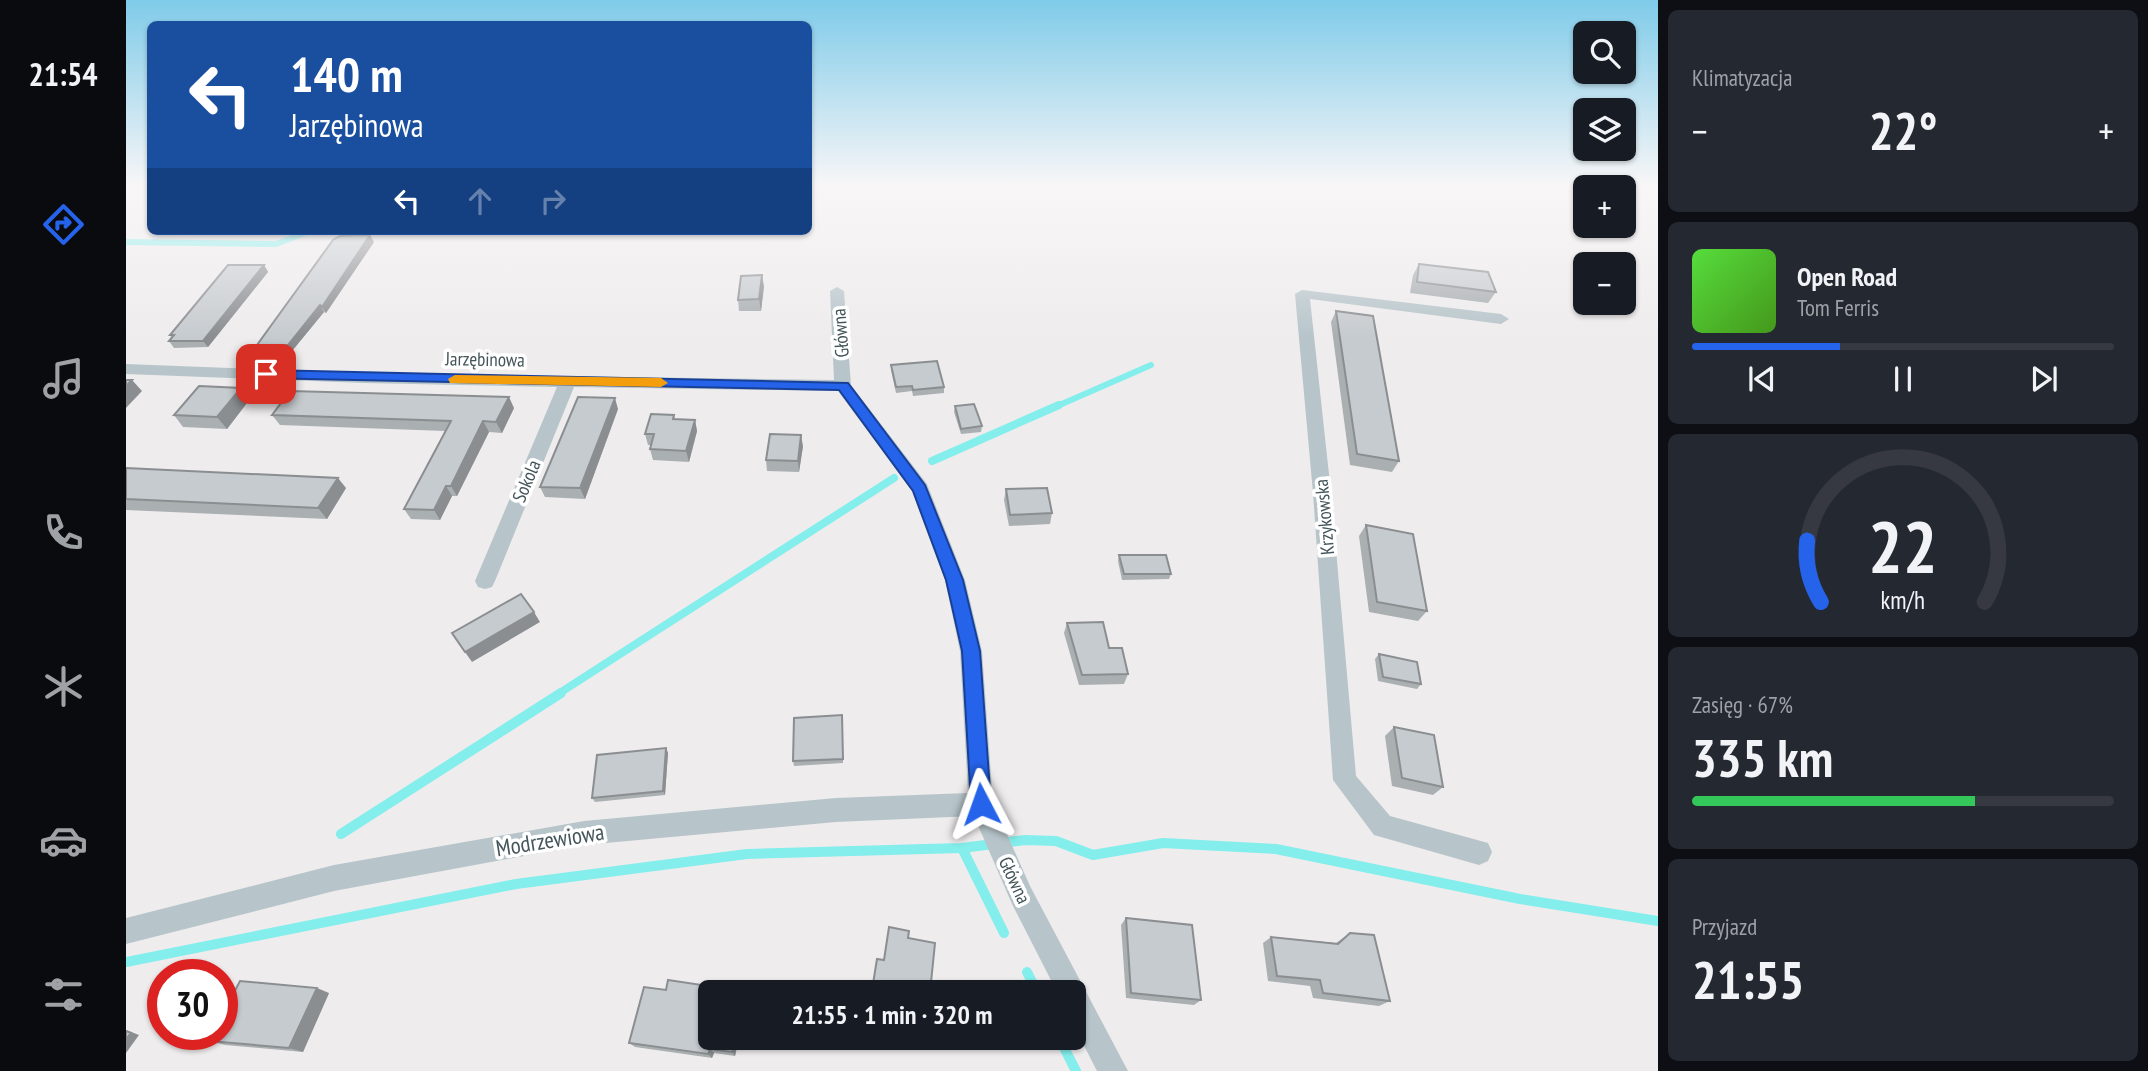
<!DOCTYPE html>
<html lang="pl">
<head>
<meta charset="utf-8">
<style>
  :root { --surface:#171b24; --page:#242831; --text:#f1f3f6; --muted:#9ea1a6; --line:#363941; --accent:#2563eb }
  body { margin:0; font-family:"PT Sans Narrow",sans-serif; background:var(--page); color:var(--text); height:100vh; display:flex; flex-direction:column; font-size:26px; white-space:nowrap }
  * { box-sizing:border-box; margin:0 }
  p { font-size:23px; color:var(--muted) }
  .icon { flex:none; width:38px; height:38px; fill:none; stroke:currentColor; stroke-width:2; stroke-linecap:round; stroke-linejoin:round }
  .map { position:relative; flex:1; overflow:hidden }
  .drawer { display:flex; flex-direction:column; gap:10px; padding:10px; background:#0d0f14; width:490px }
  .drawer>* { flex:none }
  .guide { position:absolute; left:21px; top:21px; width:665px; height:214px; border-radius:10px; box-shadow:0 2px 5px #0004; background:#1a4fa0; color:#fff; overflow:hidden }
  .tools { position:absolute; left:1447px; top:21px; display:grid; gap:14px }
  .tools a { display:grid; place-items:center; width:63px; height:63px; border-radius:10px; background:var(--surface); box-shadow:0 2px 5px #0004; font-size:35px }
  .speed { position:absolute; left:21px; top:959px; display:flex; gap:14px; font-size:35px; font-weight:700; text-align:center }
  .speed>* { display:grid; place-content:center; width:91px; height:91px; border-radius:50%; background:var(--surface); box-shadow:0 2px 5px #0004; line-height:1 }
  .speed .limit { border:10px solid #d22; background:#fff; color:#111 }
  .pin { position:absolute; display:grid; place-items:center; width:60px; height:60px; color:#fff; margin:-30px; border-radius:14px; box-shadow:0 4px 10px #0006 }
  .me { position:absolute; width:77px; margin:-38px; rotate:356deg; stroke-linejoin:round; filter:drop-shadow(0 0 5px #0008) }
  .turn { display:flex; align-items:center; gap:24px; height:147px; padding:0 28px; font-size:32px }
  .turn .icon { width:91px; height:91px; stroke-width:2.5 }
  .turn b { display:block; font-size:49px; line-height:60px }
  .lanes { display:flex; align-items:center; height:66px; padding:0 28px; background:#0003; justify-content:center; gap:35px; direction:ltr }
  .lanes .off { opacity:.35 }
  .big { font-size:52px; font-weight:600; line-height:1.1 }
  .drawer .widget { flex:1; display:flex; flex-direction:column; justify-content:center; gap:10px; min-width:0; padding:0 24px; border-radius:10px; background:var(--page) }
  .drawer .dial { align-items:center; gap:0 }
  .dial svg { height:182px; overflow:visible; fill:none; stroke:var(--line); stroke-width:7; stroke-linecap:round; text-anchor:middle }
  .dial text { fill:var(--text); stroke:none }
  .song { display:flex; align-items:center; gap:21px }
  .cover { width:84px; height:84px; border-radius:10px; background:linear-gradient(135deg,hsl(110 70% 55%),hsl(100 70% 35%)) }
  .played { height:7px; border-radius:4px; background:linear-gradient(90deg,var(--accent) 35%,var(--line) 35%) }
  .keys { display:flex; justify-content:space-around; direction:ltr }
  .heat { display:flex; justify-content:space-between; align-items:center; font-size:38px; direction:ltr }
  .charge { height:10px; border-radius:5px; background:linear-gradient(90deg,#34c759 67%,var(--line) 0) }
  .trip { position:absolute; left:572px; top:980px; width:388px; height:70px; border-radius:10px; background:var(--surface); box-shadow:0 2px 5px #0004; font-weight:600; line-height:70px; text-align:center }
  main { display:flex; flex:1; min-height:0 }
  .dock { display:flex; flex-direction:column; width:126px; justify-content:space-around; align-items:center; background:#090b0e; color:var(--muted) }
  .dock .icon { width:49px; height:49px }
  .dock .selected { color:var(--accent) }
  .dock b { font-size:32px; color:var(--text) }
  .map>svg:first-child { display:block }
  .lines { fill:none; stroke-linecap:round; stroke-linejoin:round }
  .stream-far2 { stroke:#83eeeb; stroke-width:6 }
  .stream-far1 { stroke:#83eeeb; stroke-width:8 }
  .stream { stroke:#83eeeb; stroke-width:10 }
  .minor { fill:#b7c5ca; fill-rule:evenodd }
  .wall { fill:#aaafb2 }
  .shaded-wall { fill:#8b8e91 }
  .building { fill:#c6cbcf; stroke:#8b8e91; stroke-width:2 }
  .route { fill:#2563eb; stroke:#184099; stroke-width:2 }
  .slow { fill:#f59e0b }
  .labels { text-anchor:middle; stroke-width:7; stroke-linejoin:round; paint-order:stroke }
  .street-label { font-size:19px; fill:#44555a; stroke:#fff }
  .near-street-label { font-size:23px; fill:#44555a; stroke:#fff }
</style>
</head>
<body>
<main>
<nav class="dock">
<b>21:54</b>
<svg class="icon selected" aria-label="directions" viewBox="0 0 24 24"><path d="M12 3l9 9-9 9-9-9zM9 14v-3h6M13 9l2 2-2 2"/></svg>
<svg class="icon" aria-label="music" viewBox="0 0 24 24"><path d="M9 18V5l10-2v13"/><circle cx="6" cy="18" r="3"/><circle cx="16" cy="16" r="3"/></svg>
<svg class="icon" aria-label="phone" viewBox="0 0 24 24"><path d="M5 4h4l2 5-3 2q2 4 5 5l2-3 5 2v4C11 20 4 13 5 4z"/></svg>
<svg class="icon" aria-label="climate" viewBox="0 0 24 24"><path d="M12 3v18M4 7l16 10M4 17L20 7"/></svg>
<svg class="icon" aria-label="car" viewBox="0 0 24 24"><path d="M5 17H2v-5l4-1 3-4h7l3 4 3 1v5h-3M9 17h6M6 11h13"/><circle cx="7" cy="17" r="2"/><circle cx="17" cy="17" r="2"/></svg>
<svg class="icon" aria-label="filters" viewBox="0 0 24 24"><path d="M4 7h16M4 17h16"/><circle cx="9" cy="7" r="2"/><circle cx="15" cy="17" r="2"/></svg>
</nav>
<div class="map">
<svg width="1532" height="1071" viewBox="0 0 1532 1071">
  <rect width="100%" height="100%" fill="#efeced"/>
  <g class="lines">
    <g class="stream-far2">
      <path d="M0,242L150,244L184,231"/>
      <path d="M929,407L1025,365"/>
    </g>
    <g class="stream-far1">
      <path d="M806,461L933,405"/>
      <path d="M432,694L768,478"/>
    </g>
    <g class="stream">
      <path d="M215,834L435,693"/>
      <path d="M836,848L878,933"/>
      <path d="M0,962L390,884L621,854L836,848L899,840L930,841L967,855L1037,843L1150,849L1394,899L1532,921"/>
      <path d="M901,972L911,992"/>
      <path d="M933,1038L950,1071"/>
    </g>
    <g class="minor">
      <path d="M711,287L718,291L725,385L801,484L839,580L856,651L867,803L904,886L1002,1071H971L948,1026V992H931L886,904L848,816L710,822L458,845L208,891L0,944V918L208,865L458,821L710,798L842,793L834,651L819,580L786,491L712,391L448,387L369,581L366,587L359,589L352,587L349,581L431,387L237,383L0,374V364L237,373L708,380L704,291Z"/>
      <path d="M1176,290L1375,314L1383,319L1375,324L1184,299L1205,493L1230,776L1264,816L1362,843L1366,852L1362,861L1353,865L1248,835L1207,780L1187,493L1169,294Z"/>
    </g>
  </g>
  <g class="wall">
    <path d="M248,242L200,313L198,312L166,351H136L131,345Z"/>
    <path d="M1293,264L1370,292L1362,303L1284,293L1287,275Z"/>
    <path d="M138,265L142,272L82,347L48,348L43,341L46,337L44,335Z"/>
    <path d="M638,286L635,311H613L612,300Z"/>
    <path d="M1210,311L1273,461L1266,472L1224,465L1205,322Z"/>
    <path d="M765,365L818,387V393L787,396L786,391L770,393L765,370Z"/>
    <path d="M115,388L124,399L101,429L57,427L48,415Z"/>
    <path d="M829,406L856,426L855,432L835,434L828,412Z"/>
    <path d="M388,408L376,433L363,432L331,496H326L314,520L285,519L278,509L319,431L154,425L146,415Z"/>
    <path d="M492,409L459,499L419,497L414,487Z"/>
    <path d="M548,415L549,419L569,420L571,431L563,462L527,460L524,449L525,445H522L519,434Z"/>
    <path d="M677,446L673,472L641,471L640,460Z"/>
    <path d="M0,468L220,488L201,519L0,510Z"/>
    <path d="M880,489L926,513L924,524L883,526L878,500Z"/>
    <path d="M1240,525L1301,611L1292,621L1243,612L1233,536Z"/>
    <path d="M993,555L1045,574L1043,579L996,580L992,561Z"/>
    <path d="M941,623L1002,674L998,684L953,685L938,633Z"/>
    <path d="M1253,654L1295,684L1291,689L1252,681L1249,659Z"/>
    <path d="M716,715L717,763L668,766L667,761Z"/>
    <path d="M1268,727L1317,787L1307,795L1266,786L1259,736Z"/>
    <path d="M540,748L542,753L539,795L469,802L466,798Z"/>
    <path d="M1000,918L1075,1000L1068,1005L1000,998L995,925Z"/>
    <path d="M1224,933L1264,1001L1253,1006L1187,998L1184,986L1142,981L1137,943L1145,937L1210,943Z"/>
    <path d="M576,985L580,990L579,995L584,1038H613L609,1056L588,1053L586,1058L509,1047L503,1043L540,990Z"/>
    <path d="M203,993L177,1052L99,1045L83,1041Z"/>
  </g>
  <g class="shaded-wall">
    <path d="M244,235L248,242L200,313L196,307Z"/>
    <path d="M138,265L142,272L82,347L77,341Z"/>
    <path d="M636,275L638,286L635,311L633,299Z"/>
    <path d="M194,305L198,312L166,351L162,345Z"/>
    <path d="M6,380L16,391L0,408V386Z"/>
    <path d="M115,388L124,399L101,429L91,417Z"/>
    <path d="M383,397L388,408L376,433L370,422Z"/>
    <path d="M489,398L492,409L459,499L454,488Z"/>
    <path d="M569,420L571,431L563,462L560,451Z"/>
    <path d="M357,421L363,432L331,496L325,486Z"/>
    <path d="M675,435L677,446L673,472L672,461Z"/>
    <path d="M212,478L220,488L201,519L192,508Z"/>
    <path d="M320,486L326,496L314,520L308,510Z"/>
    <path d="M408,612L414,622L346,662L339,652Z"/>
    <path d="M540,748L542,753L539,795L537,791Z"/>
    <path d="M576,985L580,990L578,1000L574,995Z"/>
    <path d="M191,988L203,993L177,1052L163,1048Z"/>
    <path d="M0,1030L13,1035L0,1053Z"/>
    <path d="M609,1038H613L609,1056L606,1052Z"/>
    <path d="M584,1049L588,1053L586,1058L582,1054Z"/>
  </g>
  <g class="building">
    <path d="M244,235L196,307L194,305L162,345H131L207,240L214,236Z"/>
    <path d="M1293,264L1362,272L1370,292L1291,282Z"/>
    <path d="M102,265H138L77,341H43L48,335H44Z"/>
    <path d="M636,275L633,299L612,300L615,276Z"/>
    <path d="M1210,311L1247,316L1273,461L1231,454Z"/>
    <path d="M811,361L818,387L787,390L786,386L770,387L765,365Z"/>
    <path d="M0,380H6L0,386Z"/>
    <path d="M73,386L115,388L91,417L48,415Z"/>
    <path d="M164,391L383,397L370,422L357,421L325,486H320L308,510L278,509L325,421L146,415Z"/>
    <path d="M452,397L489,398L454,488L414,487Z"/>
    <path d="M848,404L856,426L835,429L829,406Z"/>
    <path d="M525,414L548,415L547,419L569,420L560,451L524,449L528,434H519Z"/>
    <path d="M644,434L675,435L672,461L640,460Z"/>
    <path d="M0,468L212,478L192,508L0,499Z"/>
    <path d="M921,488L926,513L884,515L880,489Z"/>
    <path d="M1240,525L1287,534L1301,611L1251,602Z"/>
    <path d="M993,555H1040L1045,574H998Z"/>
    <path d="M395,594L408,612L339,652L326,633Z"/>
    <path d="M977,622L983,648H996L1002,674L956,675L941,623Z"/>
    <path d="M1253,654L1291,662L1295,684L1257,677Z"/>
    <path d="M716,715L717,759L667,761L668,718Z"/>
    <path d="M1268,727L1308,735L1317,787L1276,778Z"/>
    <path d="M540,748L537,791L466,798L471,755Z"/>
    <path d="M1000,918L1066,925L1075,1000L1005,993Z"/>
    <path d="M763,927L783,931L782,938L809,943L804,992H760L746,990L751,959L758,960Z"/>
    <path d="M1224,933L1248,935L1264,1001L1197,993L1194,980L1151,976L1145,937L1212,944Z"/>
    <path d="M542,980L576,985L574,995L584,996V1038H609L606,1052L584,1049L582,1054L503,1043L518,987L540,990Z"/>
    <path d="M114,981L191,988L163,1048L83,1041L87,1034H96V1015Z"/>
    <path d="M0,1031L5,1033L0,1039Z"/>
  </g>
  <linearGradient id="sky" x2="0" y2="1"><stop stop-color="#7fcbe9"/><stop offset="0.55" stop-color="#f8f6f7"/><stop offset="1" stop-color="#f8f6f7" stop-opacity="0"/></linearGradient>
  <rect width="1532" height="337" fill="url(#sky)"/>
  <path class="route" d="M140,370L722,383L799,485L837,580L854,651L865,804L862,811L855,814L848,811L845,804L836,651L820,580L787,491L713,390L135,378L133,374Z"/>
  <path class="slow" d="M329,375L535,378L542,383L535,387L324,383L322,379Z"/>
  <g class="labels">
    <g class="street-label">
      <text transform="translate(714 333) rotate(-94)" y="7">Główna</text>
      <text transform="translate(359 359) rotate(1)" y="7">Jarzębinowa</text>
      <text transform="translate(400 481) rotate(-67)" y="7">Sokola</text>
      <text transform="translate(1198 517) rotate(-95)" y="7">Krzykowska</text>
      <text transform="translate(889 880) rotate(65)" y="7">Główna</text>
    </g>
    <g class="near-street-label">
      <text transform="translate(424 840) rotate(-9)" y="8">Modrzewiowa</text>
    </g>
  </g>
</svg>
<div class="tools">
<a><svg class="icon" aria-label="search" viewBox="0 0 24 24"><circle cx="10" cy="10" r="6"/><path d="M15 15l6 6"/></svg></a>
<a><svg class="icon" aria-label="layers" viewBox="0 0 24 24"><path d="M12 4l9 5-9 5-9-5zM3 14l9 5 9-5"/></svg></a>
<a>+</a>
<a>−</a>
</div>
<div class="speed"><div class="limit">30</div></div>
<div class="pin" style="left:140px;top:374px;background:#d93025"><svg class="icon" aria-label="arrive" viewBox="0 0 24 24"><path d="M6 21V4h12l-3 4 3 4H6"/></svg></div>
<svg class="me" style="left:855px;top:804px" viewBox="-20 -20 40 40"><path d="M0-17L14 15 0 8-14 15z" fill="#2563eb" stroke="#fff" stroke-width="4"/></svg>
<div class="trip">21:55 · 1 min · 320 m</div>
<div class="guide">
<div class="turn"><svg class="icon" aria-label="left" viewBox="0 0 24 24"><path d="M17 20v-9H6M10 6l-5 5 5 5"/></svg><div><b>140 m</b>Jarzębinowa</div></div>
<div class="lanes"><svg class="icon" aria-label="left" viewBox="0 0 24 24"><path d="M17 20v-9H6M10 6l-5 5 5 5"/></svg><svg class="icon off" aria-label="ahead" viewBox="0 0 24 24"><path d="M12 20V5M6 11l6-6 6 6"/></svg><svg class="icon off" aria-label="right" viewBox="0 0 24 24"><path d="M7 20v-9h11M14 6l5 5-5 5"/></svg></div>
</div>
</div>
<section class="drawer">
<div class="widget"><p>Klimatyzacja</p>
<div class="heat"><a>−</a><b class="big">22°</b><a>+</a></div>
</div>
<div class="widget">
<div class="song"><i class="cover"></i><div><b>Open Road</b><p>Tom Ferris</p></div></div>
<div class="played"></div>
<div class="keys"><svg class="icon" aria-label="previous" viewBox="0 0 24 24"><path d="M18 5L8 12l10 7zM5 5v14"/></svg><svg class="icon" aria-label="pause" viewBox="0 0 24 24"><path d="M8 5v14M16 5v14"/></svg><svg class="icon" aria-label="next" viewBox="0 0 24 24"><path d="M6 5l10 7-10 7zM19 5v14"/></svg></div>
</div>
<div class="widget dial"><svg viewBox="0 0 100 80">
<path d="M14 69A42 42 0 1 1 86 69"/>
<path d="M14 69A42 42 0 0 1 8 42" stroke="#2563eb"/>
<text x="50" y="56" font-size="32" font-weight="700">22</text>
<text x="50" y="72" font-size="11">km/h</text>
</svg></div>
<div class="widget"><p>Zasięg · 67%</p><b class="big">335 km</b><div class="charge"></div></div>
<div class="widget"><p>Przyjazd</p><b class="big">21:55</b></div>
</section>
</main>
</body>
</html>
